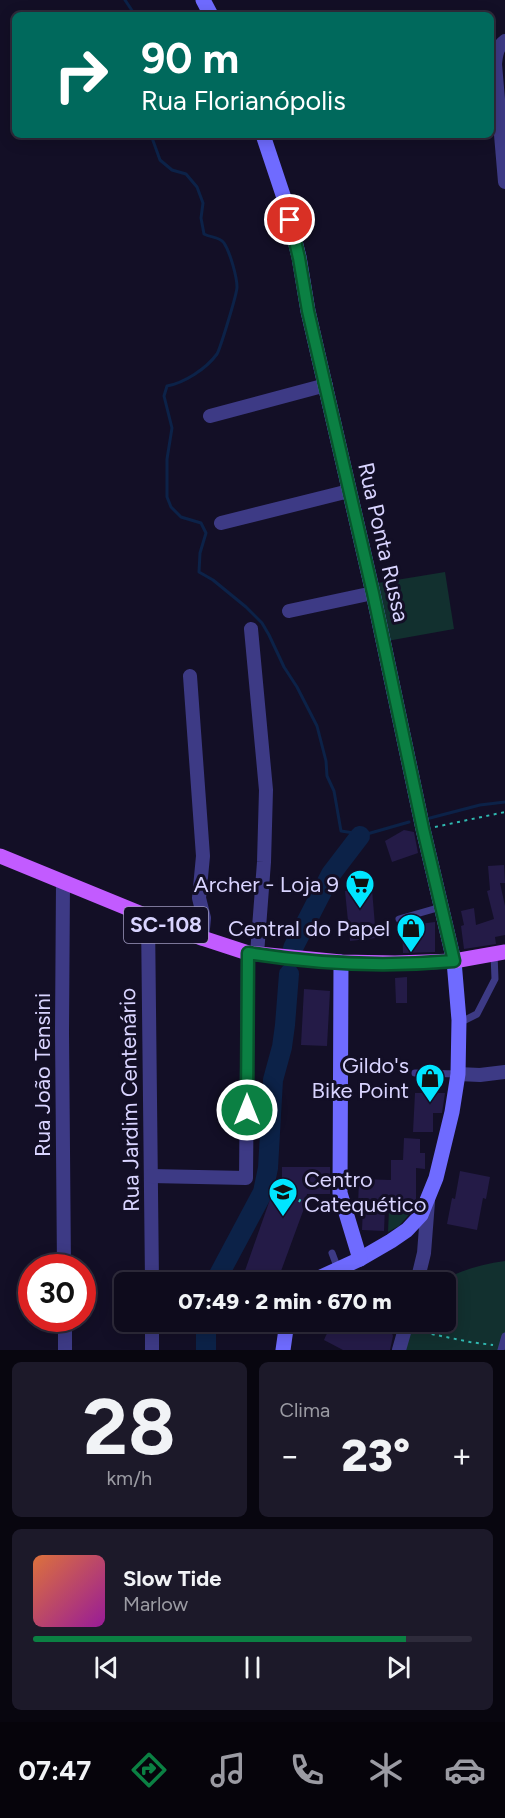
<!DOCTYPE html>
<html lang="pt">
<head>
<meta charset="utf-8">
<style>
  :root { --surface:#0e0b1c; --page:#1c1929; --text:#f1f3f6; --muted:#9b9ba3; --line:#2e2b3b; --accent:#0b8043 }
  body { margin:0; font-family:Figtree,sans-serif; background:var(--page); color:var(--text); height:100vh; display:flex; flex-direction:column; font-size:22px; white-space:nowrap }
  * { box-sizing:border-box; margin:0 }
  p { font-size:20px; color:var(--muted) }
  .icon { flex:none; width:33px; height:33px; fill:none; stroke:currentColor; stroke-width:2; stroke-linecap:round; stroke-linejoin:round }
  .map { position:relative; height:1350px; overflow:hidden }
  .drawer { display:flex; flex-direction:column; gap:12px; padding:12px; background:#08060f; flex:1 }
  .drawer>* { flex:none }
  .hud { position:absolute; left:12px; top:12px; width:482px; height:126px; border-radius:9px; box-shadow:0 3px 15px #0003,0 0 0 2px var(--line); background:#00695c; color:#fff; overflow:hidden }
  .speed { position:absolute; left:18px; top:1254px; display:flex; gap:12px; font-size:30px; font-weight:700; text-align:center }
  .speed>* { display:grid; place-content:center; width:78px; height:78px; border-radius:50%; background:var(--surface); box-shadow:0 3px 15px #0003,0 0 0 2px var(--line); line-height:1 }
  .speed .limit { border:9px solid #d22; background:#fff; color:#111 }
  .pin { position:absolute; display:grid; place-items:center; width:51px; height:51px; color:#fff; margin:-26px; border:3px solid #fff; border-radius:50%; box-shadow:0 2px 6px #0007 }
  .me { position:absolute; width:66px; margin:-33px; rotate:0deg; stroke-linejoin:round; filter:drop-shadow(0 0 4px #0008) }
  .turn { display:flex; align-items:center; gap:21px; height:126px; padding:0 30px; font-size:27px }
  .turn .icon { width:78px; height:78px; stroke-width:2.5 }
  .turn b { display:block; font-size:42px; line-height:51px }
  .big { font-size:45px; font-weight:800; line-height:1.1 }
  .drawer .card { flex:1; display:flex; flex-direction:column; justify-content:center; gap:9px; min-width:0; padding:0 21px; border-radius:9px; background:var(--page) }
  .drawer .dial { align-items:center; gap:0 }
  .dial b { font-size:78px; line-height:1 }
  .song { display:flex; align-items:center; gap:18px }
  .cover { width:72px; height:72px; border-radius:9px; background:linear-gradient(135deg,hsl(20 70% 55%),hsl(300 70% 35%)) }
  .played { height:6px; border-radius:3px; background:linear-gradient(90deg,var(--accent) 85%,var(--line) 85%) }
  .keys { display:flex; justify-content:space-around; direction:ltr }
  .heat { display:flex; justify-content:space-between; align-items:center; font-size:33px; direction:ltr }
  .drawer .tiles { flex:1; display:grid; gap:12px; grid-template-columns:1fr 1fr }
  .card:last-child { grid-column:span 2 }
  .trip { position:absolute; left:114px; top:1272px; width:342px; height:60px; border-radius:9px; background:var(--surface); box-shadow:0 3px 15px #0003,0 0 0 2px var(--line); font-weight:800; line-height:60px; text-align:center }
  .menu { display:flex; height:96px; justify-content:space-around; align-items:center; background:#06040b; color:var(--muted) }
  .menu .icon { width:42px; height:42px }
  .menu .current { color:var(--accent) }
  .menu b { font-size:27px; color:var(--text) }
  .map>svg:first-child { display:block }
  .green { fill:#12302f }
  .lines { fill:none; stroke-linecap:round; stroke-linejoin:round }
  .stream { stroke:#0c2248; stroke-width:3 }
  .river { stroke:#0c2248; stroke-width:20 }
  .building { fill:#241b47 }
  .path { stroke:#2fb8b0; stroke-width:2; stroke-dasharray:3 4.5; stroke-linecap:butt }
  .lane { stroke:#3d3a85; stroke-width:7 }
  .street { stroke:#3d3a85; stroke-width:14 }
  .secondary { stroke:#6f6bff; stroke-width:15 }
  .primary { stroke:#c25bff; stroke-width:15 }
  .route-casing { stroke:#07532c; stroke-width:15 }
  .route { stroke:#0b8043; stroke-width:10 }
  .labels { text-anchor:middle; stroke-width:6; stroke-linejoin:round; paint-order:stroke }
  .shield { fill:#130f26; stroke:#9e99be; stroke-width:1.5 }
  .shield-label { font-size:21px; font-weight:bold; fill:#d9d4ff }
  .street-label { font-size:22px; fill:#d9d4ff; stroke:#130f26 }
  .poi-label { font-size:22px; fill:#d9d4ff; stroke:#130f26; text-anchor:end }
</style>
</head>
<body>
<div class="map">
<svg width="505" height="1350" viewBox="0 0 505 1350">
  <rect width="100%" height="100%" fill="#130f26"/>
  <g class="green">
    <path d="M445,572L454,629L387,641L378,583Z"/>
    <path d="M414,1209L399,1226L388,1232L389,1210Z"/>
    <path d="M505,1261V1350H404L411,1322H446V1282H441C460,1270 482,1264 505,1261Z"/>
  </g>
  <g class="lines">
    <g class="stream">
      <path d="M125,0L135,15"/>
      <path d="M151,135L160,160L172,170L186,174L197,187L203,203L201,218L204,234C211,238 219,236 224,243C230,252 237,277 237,287C237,294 220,349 217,354C206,369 184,383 167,386L164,396L172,428L167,459V497L171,507L181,517L201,523L206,533L200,553L199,572L213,580L246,607L262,623L269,635L284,667L297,687L317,726L326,761L327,776L334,791L341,831L354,833L360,836L409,822"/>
      <path d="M430,818L480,805L505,802"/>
    </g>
    <g class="river">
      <path d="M293,948L331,874L360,836"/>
      <path d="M215,1282L263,1192L268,1168L273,1080L282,1047L285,1025L289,974"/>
      <path d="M206,1350V1322"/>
    </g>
  </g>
  <g class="building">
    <path d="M404,830L414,832L418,853L392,862L385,841Z"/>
    <path d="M504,865L505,883H500L505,906V935L495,937L496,944L464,949L461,926L464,925L461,911L474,908L476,925L494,919L487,891L490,890L488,866Z"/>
    <path d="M372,889L376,938L350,941L345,891Z"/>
    <path d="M435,922V952L403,953L402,926Z"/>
    <path d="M407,977V1003H396L395,978Z"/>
    <path d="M304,989L330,991L327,1046L301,1045Z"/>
    <path d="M415,1093H445L442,1113H433V1132H413Z"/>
    <path d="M404,1138L420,1139V1153H425V1169L416,1168V1202H390V1207H385L384,1231L362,1230L363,1206H358L359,1179L391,1180V1160H403Z"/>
    <path d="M282,1167H330V1194H307L306,1203L277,1282H241L273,1191L282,1195Z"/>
    <path d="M460,1171L490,1177L486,1199L483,1198L477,1230L447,1224L452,1198L455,1199Z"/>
    <path d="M237,1322H277L276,1330L235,1331Z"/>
    <path d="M332,1322H388L393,1336L390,1350H343L324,1340Z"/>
  </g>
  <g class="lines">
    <g class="path">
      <path d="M435,827L505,812"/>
      <path d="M299,1202L301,1198L306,1200"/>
      <path d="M299,1326L304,1322"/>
      <path d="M417,1331L470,1342L493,1345"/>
    </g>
    <g class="lane">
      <path d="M399,919L441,907"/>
      <path d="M459,1023L477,1014L495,979L494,954"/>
      <path d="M415,1073L458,1074"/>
      <path d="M332,1253L338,1269"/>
      <path d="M501,1350L505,1336"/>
    </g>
    <g class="street">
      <path d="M505,41C497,47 496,54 495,64L505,182"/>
      <path d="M210,416L326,385"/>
      <path d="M221,523L349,491"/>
      <path d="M289,611L373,593"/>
      <path d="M251,629L266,790L264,862L257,954"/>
      <path d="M190,676L203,856L199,898L204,918L202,939"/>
      <path d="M63,882L62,1032L64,1268"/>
      <path d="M148,918L152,1282"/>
      <path d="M458,1074L480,1075L505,1072"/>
      <path d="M151,1176L246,1178L248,953"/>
      <path d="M417,1282L424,1253L428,1202"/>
      <path d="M65,1318V1350"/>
      <path d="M152,1322V1350"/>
      <path d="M399,1350L407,1322"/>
    </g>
    <g class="secondary">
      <path d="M203,0L211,15"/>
      <path d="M263,135L285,201L299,257L308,311L373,593L423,829L454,961L459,1020L458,1074L452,1112L436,1178L421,1215L407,1230L391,1241L360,1259L310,1282"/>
      <path d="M341,962L340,1193L360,1259"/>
      <path d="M283,1350L287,1322"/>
    </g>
    <path class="primary" d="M0,856L193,935L248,953L341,962L395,963L454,961L505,952"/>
  </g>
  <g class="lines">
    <g class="route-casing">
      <path id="route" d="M247,1110L248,953C315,964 386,967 454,961L423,829L373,593L308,311L299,258L290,220"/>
    </g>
    <use href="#route" class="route"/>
  </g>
  <defs>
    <g id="supermarket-pin" transform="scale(1.5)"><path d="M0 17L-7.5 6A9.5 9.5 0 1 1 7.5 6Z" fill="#00e5ff" stroke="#130f26"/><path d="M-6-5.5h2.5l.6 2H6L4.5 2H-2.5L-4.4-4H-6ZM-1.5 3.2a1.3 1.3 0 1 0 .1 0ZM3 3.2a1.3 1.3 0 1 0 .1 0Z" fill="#111"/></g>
    <g id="shop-pin" transform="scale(1.5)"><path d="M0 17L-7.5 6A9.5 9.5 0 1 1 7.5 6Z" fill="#00e5ff" stroke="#130f26"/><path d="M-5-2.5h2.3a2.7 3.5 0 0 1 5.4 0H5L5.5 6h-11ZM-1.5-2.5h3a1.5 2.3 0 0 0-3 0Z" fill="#111"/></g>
    <g id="university-pin" transform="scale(1.5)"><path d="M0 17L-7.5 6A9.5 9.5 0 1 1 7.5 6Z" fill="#00e5ff" stroke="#130f26"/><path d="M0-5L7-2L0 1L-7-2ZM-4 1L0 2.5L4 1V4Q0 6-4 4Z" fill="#111"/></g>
  </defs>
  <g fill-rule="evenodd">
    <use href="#supermarket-pin" x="360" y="884"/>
    <use href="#shop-pin" x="411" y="928"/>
    <use href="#shop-pin" x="430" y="1078"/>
    <use href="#university-pin" x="283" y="1192"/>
  </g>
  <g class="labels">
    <rect class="shield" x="124" y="907" width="84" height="36" rx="4.5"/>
    <g class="shield-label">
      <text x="166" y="932">SC-108</text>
    </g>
    <g class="street-label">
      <text transform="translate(384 542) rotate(77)" y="8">Rua Ponta Russa</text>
      <text transform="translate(42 1075) rotate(-90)" y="8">Rua João Tensini</text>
      <text transform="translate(129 1100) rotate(-91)" y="8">Rua Jardim Centenário</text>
    </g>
    <g class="poi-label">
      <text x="339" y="892">Archer - Loja 9</text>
      <text x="390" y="936">Central do Papel</text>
      <text x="409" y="1073">Gildo's<tspan x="409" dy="25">Bike Point</tspan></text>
      <text x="304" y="1187" text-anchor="start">Centro<tspan x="304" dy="25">Catequético</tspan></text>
    </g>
  </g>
</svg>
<div class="speed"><div class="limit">30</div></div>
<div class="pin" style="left:290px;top:220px;background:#d93025"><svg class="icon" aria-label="arrive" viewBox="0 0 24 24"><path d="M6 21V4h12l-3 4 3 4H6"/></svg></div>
<svg class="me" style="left:247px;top:1110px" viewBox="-20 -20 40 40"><circle r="17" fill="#0b8043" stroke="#fff" stroke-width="3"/><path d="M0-11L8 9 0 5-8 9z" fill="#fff"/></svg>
<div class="trip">07:49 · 2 min · 670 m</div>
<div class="hud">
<div class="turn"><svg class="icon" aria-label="right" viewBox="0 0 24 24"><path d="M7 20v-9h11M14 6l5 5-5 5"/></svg><div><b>90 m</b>Rua Florianópolis</div></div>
</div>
</div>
<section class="drawer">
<div class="tiles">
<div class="card dial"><b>28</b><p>km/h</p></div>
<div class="card"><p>Clima</p>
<div class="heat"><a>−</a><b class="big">23°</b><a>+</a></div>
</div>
<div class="card">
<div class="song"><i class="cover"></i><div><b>Slow Tide</b><p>Marlow</p></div></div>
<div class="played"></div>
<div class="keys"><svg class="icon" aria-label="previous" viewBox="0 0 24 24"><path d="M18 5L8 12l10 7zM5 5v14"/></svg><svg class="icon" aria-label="pause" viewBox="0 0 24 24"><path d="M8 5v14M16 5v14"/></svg><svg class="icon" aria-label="next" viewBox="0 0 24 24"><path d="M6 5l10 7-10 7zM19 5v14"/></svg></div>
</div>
</div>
</section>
<nav class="menu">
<b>07:47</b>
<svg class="icon current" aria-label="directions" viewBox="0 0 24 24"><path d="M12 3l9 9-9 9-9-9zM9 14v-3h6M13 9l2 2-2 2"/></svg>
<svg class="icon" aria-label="music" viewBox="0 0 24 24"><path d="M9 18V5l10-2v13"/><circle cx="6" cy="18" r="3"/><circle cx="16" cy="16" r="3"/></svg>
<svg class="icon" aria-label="phone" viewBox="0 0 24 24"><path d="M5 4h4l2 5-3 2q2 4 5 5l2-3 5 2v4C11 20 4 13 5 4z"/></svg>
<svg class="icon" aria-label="climate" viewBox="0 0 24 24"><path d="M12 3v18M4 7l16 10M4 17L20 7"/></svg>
<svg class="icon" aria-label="car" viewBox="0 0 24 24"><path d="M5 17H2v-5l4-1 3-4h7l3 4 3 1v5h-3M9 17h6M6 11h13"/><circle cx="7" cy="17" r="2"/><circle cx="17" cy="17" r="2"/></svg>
</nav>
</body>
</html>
